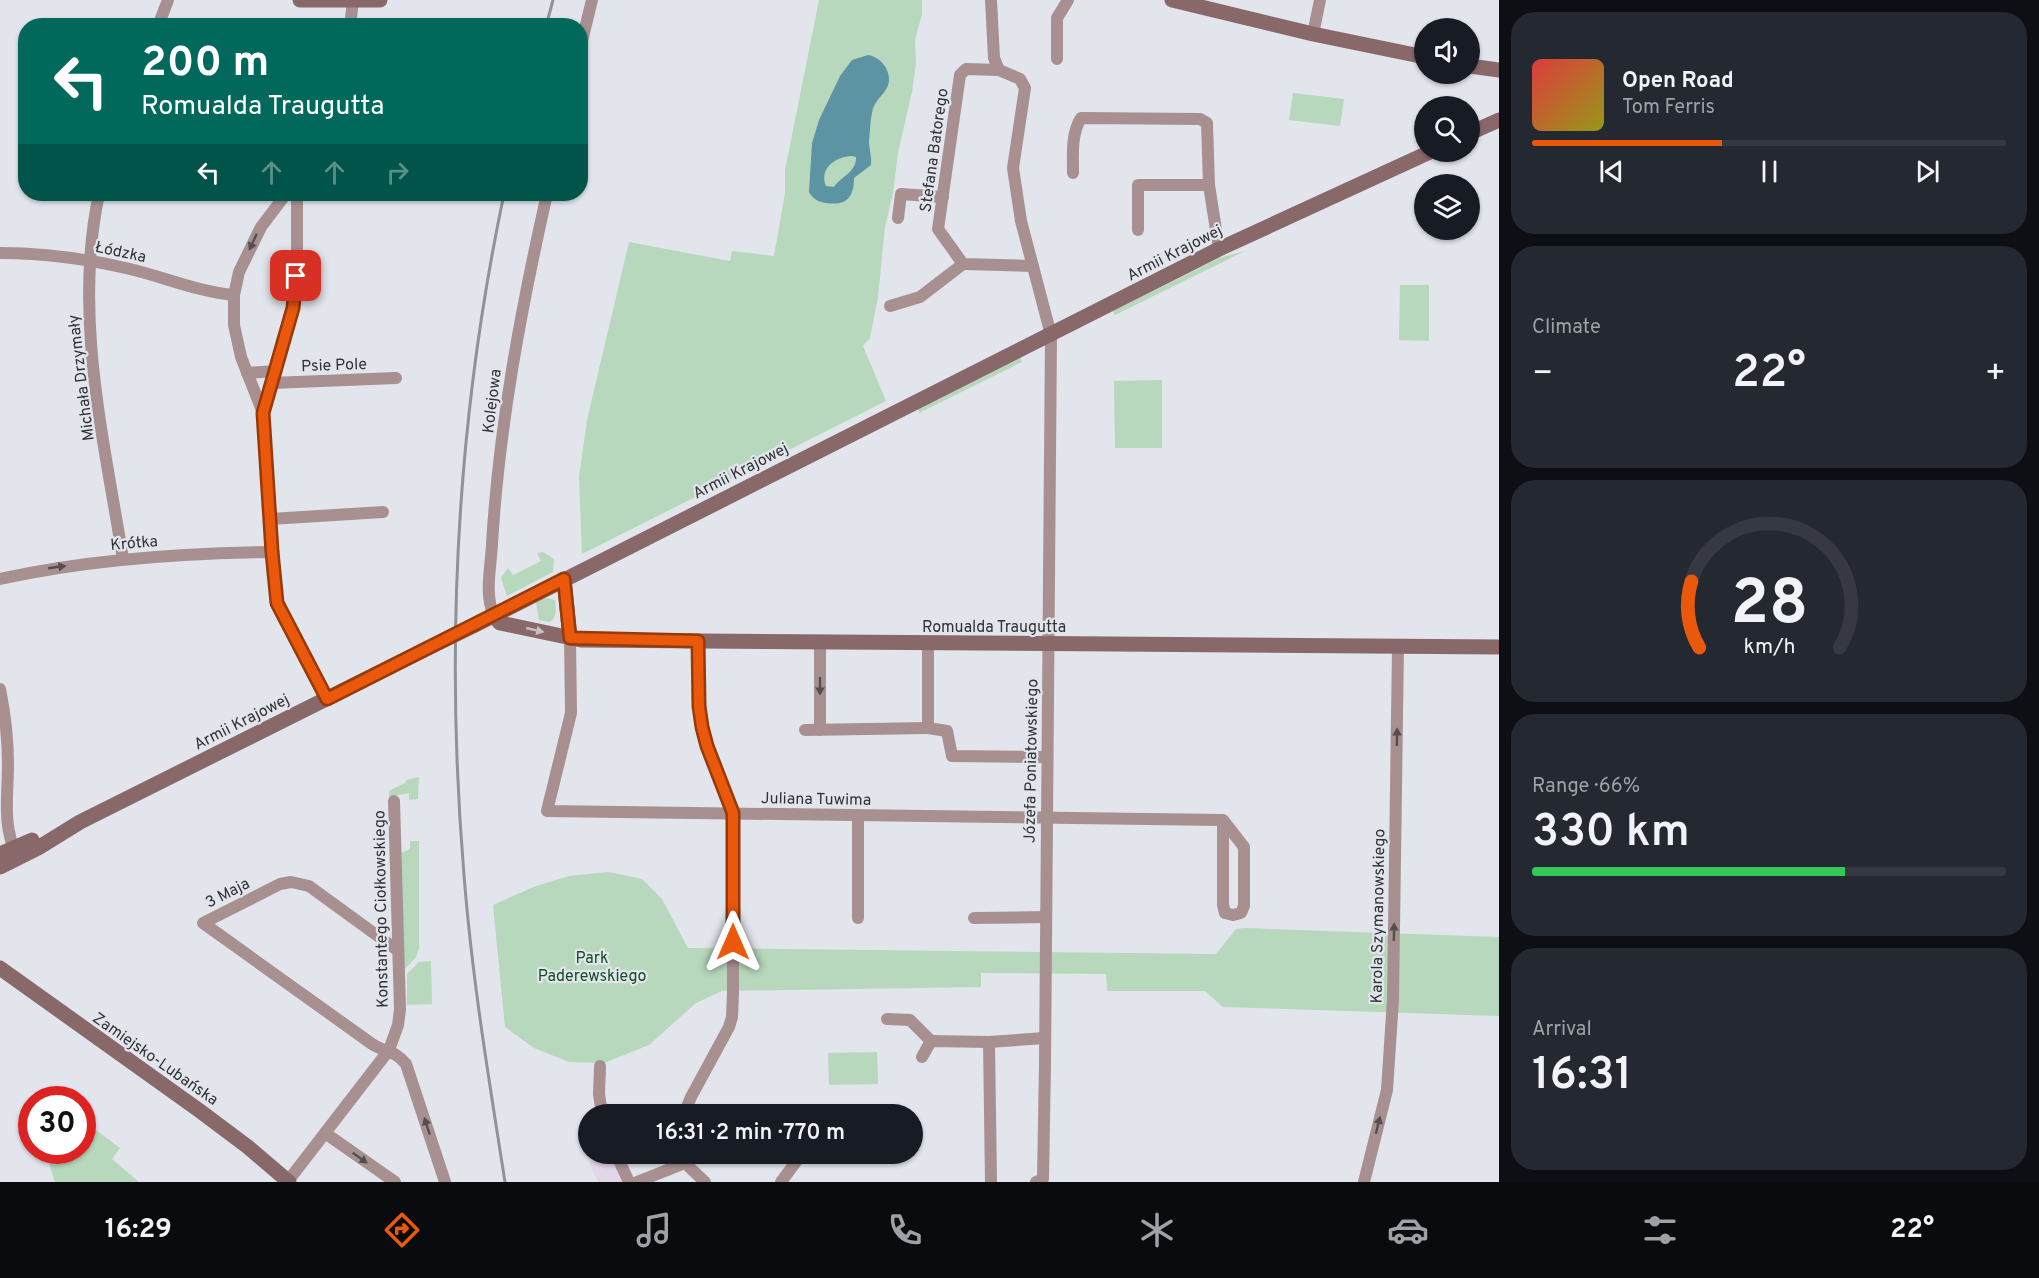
<!DOCTYPE html>
<html lang="en">
<head>
<meta charset="utf-8">
<style>
  :root { --surface:#171b24; --page:#242831; --text:#f1f3f6; --muted:#9ea1a6; --line:#363941; --accent:#ea580c }
  body { margin:0; font-family:Overpass,sans-serif; background:var(--page); color:var(--text); height:100vh; display:flex; flex-direction:column; font-size:22px; white-space:nowrap }
  * { box-sizing:border-box; margin:0 }
  p { font-size:20px; color:var(--muted) }
  .icon { flex:none; width:33px; height:33px; fill:none; stroke:currentColor; stroke-width:2; stroke-linecap:round; stroke-linejoin:round }
  .map { position:relative; flex:1; overflow:hidden }
  .drawer { display:flex; flex-direction:column; gap:12px; padding:12px; background:#0d0f14; width:540px }
  .drawer>* { flex:none }
  .hud { position:absolute; left:18px; top:18px; width:570px; height:183px; border-radius:24px; box-shadow:0 2px 4px #0004; background:#00695c; color:#fff; overflow:hidden }
  .tools { position:absolute; left:1414px; top:18px; display:grid; gap:12px }
  .tools a { display:grid; place-items:center; width:66px; height:66px; border-radius:50%; background:var(--surface); box-shadow:0 2px 4px #0004; font-size:30px }
  .speed { position:absolute; left:18px; top:1086px; display:flex; gap:12px; font-size:30px; font-weight:700; text-align:center }
  .speed>* { display:grid; place-content:center; width:78px; height:78px; border-radius:50%; background:var(--surface); box-shadow:0 2px 4px #0004; line-height:1 }
  .speed .limit { border:9px solid #d22; background:#fff; color:#111 }
  .pin { position:absolute; display:grid; place-items:center; width:51px; height:51px; color:#fff; margin:-26px; border-radius:12px; box-shadow:0 3px 9px #0006 }
  .me { position:absolute; width:66px; margin:-33px; rotate:0deg; stroke-linejoin:round; filter:drop-shadow(0 0 4px #0008) }
  .turn { display:flex; align-items:center; gap:21px; height:126px; padding:0 24px; font-size:27px }
  .turn .icon { width:78px; height:78px; stroke-width:2.5 }
  .turn b { display:block; font-size:42px; line-height:51px }
  .lanes { display:flex; align-items:center; height:57px; padding:0 24px; background:#0003; justify-content:center; gap:30px; direction:ltr }
  .lanes .off { opacity:.35 }
  .big { font-size:45px; font-weight:600; line-height:1.1 }
  .drawer .tile { flex:1; display:flex; flex-direction:column; justify-content:center; gap:9px; min-width:0; padding:0 21px; border-radius:24px; background:var(--page) }
  .drawer .dial { align-items:center; gap:0 }
  .dial svg { height:156px; overflow:visible; fill:none; stroke:var(--line); stroke-width:7; stroke-linecap:round; text-anchor:middle }
  .dial text { fill:var(--text); stroke:none }
  .song { display:flex; align-items:center; gap:18px }
  .cover { width:72px; height:72px; border-radius:9px; background:linear-gradient(135deg,hsl(0 70% 55%),hsl(60 70% 35%)) }
  .played { height:6px; border-radius:3px; background:linear-gradient(90deg,var(--accent) 40%,var(--line) 40%) }
  .keys { display:flex; justify-content:space-around; direction:ltr }
  .heat { display:flex; justify-content:space-between; align-items:center; font-size:33px; direction:ltr }
  .charge { height:9px; border-radius:4px; background:linear-gradient(90deg,#34c759 66%,var(--line) 0) }
  .trip { position:absolute; left:578px; top:1104px; width:345px; height:60px; border-radius:30px; background:var(--surface); box-shadow:0 2px 4px #0004; font-weight:600; line-height:60px; text-align:center }
  .menu { display:flex; height:96px; justify-content:space-around; align-items:center; background:#090b0e; color:var(--muted) }
  .menu .icon { width:42px; height:42px }
  .menu .selected { color:var(--accent) }
  .menu b { font-size:27px; color:var(--text) }
  main { display:flex; flex:1; min-height:0 }
  .map>svg:first-child { display:block }
  .industrial { fill:#e2d6e9 }
  .green { fill:#b7d8bc }
  .water { fill:#5d94a4; fill-rule:evenodd }
  .lines { fill:none; stroke-linecap:round; stroke-linejoin:round }
  .street { stroke:#a89091; stroke-width:12 }
  .secondary { stroke:#896869; stroke-width:15 }
  .rail { stroke:#8f9297; stroke-width:3 }
  .secondary-bridge { stroke:#896869; stroke-width:15 }
  .oneway { fill:#554e51 }
  .oneway2 { fill:#c7c0c5 }
  .route-casing { stroke:#983908; stroke-width:15 }
  .route { stroke:#ea580c; stroke-width:10 }
  .labels { text-anchor:middle; stroke-width:4.5; stroke-linejoin:round; paint-order:stroke }
  .street-label { font-size:16px; fill:#313235; stroke:#e2e5ec }
  .park-label { font-size:16px; fill:#114e23; stroke:#e2e5ec }
</style>
</head>
<body>
<main>
<div class="map">
<svg width="1499" height="1182" viewBox="0 0 1499 1182">
  <rect width="100%" height="100%" fill="#e2e5ec"/>
  <path class="industrial" d="M609,1154L622,1182H598L589,1162Z"/>
  <g class="green">
    <path d="M819,0H922V14L915,40L916,63L912,92L898,153L893,193L885,227L878,297L870,338L863,346L886,401L582,554L579,477L587,420L629,242L730,261L732,251L774,256L785,193V170Z"/>
    <path d="M1293,93L1344,99L1340,126L1289,120Z"/>
    <path d="M1245,251L1115,315L1113,311L1219,258Z"/>
    <path d="M1400,285H1429V341L1399,340Z"/>
    <path d="M1020,357L1022,362L919,413L918,409Z"/>
    <path d="M1162,380V448H1115L1114,381Z"/>
    <path d="M543,552L554,559L553,572L507,596L501,578L508,568L513,575L541,561L537,553Z"/>
    <path d="M547,598L555,600C556,607 557,618 550,622L539,620L536,602Z"/>
    <path d="M419,777L418,799L409,800V793L389,797V791L405,783L406,780Z"/>
    <path d="M410,841H419V949L416,957L404,970L401,853L410,849Z"/>
    <path d="M609,872L642,879L662,899L688,948L1216,954L1236,929L1244,928L1499,937V1016L1223,1007L1205,991H1107L1106,974L981,973V987L722,991L696,1003L649,1045L604,1063L569,1062L534,1048L505,1027L493,905L536,886L569,876Z"/>
    <path d="M431,961L432,1004L407,1005V974L419,962Z"/>
    <path d="M877,1052L878,1084L829,1085L828,1053Z"/>
    <path d="M83,1120L120,1148L112,1159L139,1182H55L45,1151L82,1150Z"/>
  </g>
  <path class="water" d="M868,55C875,56 882,61 886,68C897,91 875,94 872,113C870,122 870,133 869,141C869,149 872,157 871,165L854,178C854,198 846,206 826,203C818,202 813,199 809,192L812,143L819,120L840,76L852,60ZM852,156L856,157C857,172 840,177 834,187L826,186C819,168 835,157 852,156Z"/>
  <g class="lines">
    <g class="street">
      <path d="M991,0L994,58L999,70L1020,79L1025,88L1013,168L1021,221L1051,335L1045,1064L1043,1179L1036,1182"/>
      <path d="M158,26L168,0"/>
      <path d="M350,26L353,1"/>
      <path d="M1313,34L1320,0"/>
      <path d="M580,49L592,0"/>
      <path d="M1057,59V18L1068,0"/>
      <path d="M999,70L966,69L960,75L938,229L963,264L1033,266"/>
      <path d="M1073,173C1073,155 1071,134 1081,118L1200,119L1207,123L1209,185L1219,249"/>
      <path d="M99,194C73,315 104,439 123,559"/>
      <path d="M286,194L261,227L239,272L234,295V325L241,357L263,413L277,603L327,699"/>
      <path d="M898,218L901,194L943,197"/>
      <path d="M1138,230V185H1209"/>
      <path d="M0,253C43,253 88,259 130,269C164,277 199,292 234,295"/>
      <path d="M890,306L920,297L963,264"/>
      <path d="M247,373L276,371"/>
      <path d="M272,383L396,378"/>
      <path d="M263,413L293,308L297,260V194"/>
      <path d="M270,519L383,512"/>
      <path d="M0,579C90,559 181,553 272,552"/>
      <path d="M494,616C484,594 491,567 492,544C499,426 521,309 547,194"/>
      <path d="M570,638L571,713L547,811L1223,820V905L1225,913L1233,915L1241,913L1244,906V847L1223,820"/>
      <path d="M820,642V730"/>
      <path d="M928,643V728L947,731L952,756L1046,757"/>
      <path d="M0,689C5,714 8,738 8,764C8,797 2,825 17,856"/>
      <path d="M805,730L928,728"/>
      <path d="M858,816V918"/>
      <path d="M974,918L1045,917"/>
      <path d="M397,950L309,886L291,882L280,884L203,923L372,1044C386,1053 395,1050 406,1064L445,1182"/>
      <path d="M887,1019L910,1020L931,1041"/>
      <path d="M989,1042L991,1182"/>
      <path d="M922,1057L931,1041L989,1042L1045,1038"/>
      <path d="M600,1066L599,1094L602,1114"/>
      <path d="M684,1114L691,1097L729,1027L732,1017L733,993V813L707,745L702,727L699,706L698,641"/>
      <path d="M325,1133L395,1182"/>
      <path d="M616,1154L629,1182"/>
      <path d="M683,1154L685,1163L705,1182"/>
      <path d="M288,1181L389,1050L398,1025L400,1009L394,801"/>
      <path d="M637,1182L685,1163"/>
      <path d="M781,1182L798,1159"/>
      <path d="M1364,1182L1387,1090L1393,999L1398,647"/>
    </g>
    <g class="secondary">
      <path d="M300,0H380"/>
      <path d="M1172,0L1313,34L1425,57"/>
      <path d="M1470,66L1499,70"/>
      <path d="M1470,133L1499,120"/>
      <path d="M564,579L570,638"/>
      <path d="M494,616L500,623L581,640L1499,647"/>
      <path d="M475,625L1219,249L1430,152"/>
      <path d="M0,854L32,840"/>
      <path d="M0,867L38,848L80,822L426,649"/>
      <path d="M0,968L200,1111L248,1147L289,1182"/>
    </g>
    <g class="rail">
      <path d="M546,26L553,0"/>
      <path d="M504,194C457,417 445,647 464,875C472,978 489,1080 505,1182"/>
    </g>
    <path class="secondary-bridge" d="M426,649L475,625"/>
  </g>
  <defs><path id="oneway-solid" d="M-6-.8H1V-3.2L6.5 0L1 3.2V.8H-6Z" transform="scale(1.5)"/></defs>
  <g class="oneway">
    <use href="#oneway-solid" transform="translate(253 242) rotate(115)"/>
    <use href="#oneway-solid" transform="translate(57 567) rotate(-8)"/>
    <use href="#oneway-solid" transform="translate(820 686) rotate(90)"/>
    <use href="#oneway-solid" transform="translate(1397 737) rotate(-89)"/>
    <use href="#oneway-solid" transform="translate(1394 932) rotate(-89)"/>
    <use href="#oneway-solid" transform="translate(1378 1125) rotate(-76)"/>
    <use href="#oneway-solid" transform="translate(427 1126) rotate(-108)"/>
    <use href="#oneway-solid" transform="translate(360 1158) rotate(35)"/>
  </g>
  <use class="oneway2" href="#oneway-solid" transform="translate(535 630) rotate(13)"/>
  <g class="lines">
    <g class="route-casing">
      <path id="route" d="M296,276L293,308L263,413L272,552L277,603L327,699L564,579L570,638L698,641L699,706L702,727L707,746L733,813V942"/>
    </g>
    <use href="#route" class="route"/>
  </g>
  <g class="labels">
    <g class="street-label">
      <text transform="translate(933 150) rotate(-82)" y="6">Stefana Batorego</text>
      <text transform="translate(121 251) rotate(12)" y="6">Łódzka</text>
      <text transform="translate(1174 252) rotate(-27)" y="6">Armii Krajowej</text>
      <text transform="translate(334 364) rotate(-2)" y="6">Psie Pole</text>
      <text transform="translate(80 378) rotate(-97)" y="6">Michała Drzymały</text>
      <text transform="translate(491 401) rotate(-83)" y="6">Kolejowa</text>
      <text transform="translate(740 470) rotate(-27)" y="6">Armii Krajowej</text>
      <text transform="translate(134 542) rotate(-5)" y="6">Krótka</text>
      <text x="994" y="632">Romualda Traugutta</text>
      <text transform="translate(241 721) rotate(-27)" y="6">Armii Krajowej</text>
      <text transform="translate(1030 761) rotate(-89)" y="6">Józefa Poniatowskiego</text>
      <text transform="translate(816 798) rotate(1)" y="6">Juliana Tuwima</text>
      <text transform="translate(227 892) rotate(-27)" y="6">3 Maja</text>
      <text transform="translate(380 909) rotate(-91)" y="6">Konstantego Ciołkowskiego</text>
      <text transform="translate(1377 916) rotate(-89)" y="6">Karola Szymanowskiego</text>
      <text transform="translate(156 1058) rotate(35)" y="6">Zamiejsko-Lubańska</text>
    </g>
    <g class="park-label">
      <text x="592" y="963">Park<tspan x="592" dy="18">Paderewskiego</tspan></text>
    </g>
  </g>
</svg>
<div class="tools">
<a><svg class="icon" aria-label="sound" viewBox="0 0 24 24"><path d="M4 9h4l5-4v14l-5-4H4zM17 9q2 3 0 6"/></svg></a>
<a><svg class="icon" aria-label="search" viewBox="0 0 24 24"><circle cx="10" cy="10" r="6"/><path d="M15 15l6 6"/></svg></a>
<a><svg class="icon" aria-label="layers" viewBox="0 0 24 24"><path d="M12 4l9 5-9 5-9-5zM3 14l9 5 9-5"/></svg></a>
</div>
<div class="speed"><div class="limit">30</div></div>
<div class="pin" style="left:296px;top:276px;background:#d93025"><svg class="icon" aria-label="arrive" viewBox="0 0 24 24"><path d="M6 21V4h12l-3 4 3 4H6"/></svg></div>
<svg class="me" style="left:733px;top:942px" viewBox="-20 -20 40 40"><path d="M0-17L14 15 0 8-14 15z" fill="#ea580c" stroke="#fff" stroke-width="4"/></svg>
<div class="trip">16:31 · 2 min · 770 m</div>
<div class="hud">
<div class="turn"><svg class="icon" aria-label="left" viewBox="0 0 24 24"><path d="M17 20v-9H6M10 6l-5 5 5 5"/></svg><div><b>200 m</b>Romualda Traugutta</div></div>
<div class="lanes"><svg class="icon" aria-label="left" viewBox="0 0 24 24"><path d="M17 20v-9H6M10 6l-5 5 5 5"/></svg><svg class="icon off" aria-label="ahead" viewBox="0 0 24 24"><path d="M12 20V5M6 11l6-6 6 6"/></svg><svg class="icon off" aria-label="ahead" viewBox="0 0 24 24"><path d="M12 20V5M6 11l6-6 6 6"/></svg><svg class="icon off" aria-label="right" viewBox="0 0 24 24"><path d="M7 20v-9h11M14 6l5 5-5 5"/></svg></div>
</div>
</div>
<section class="drawer">
<div class="tile">
<div class="song"><i class="cover"></i><div><b>Open Road</b><p>Tom Ferris</p></div></div>
<div class="played"></div>
<div class="keys"><svg class="icon" aria-label="previous" viewBox="0 0 24 24"><path d="M18 5L8 12l10 7zM5 5v14"/></svg><svg class="icon" aria-label="pause" viewBox="0 0 24 24"><path d="M8 5v14M16 5v14"/></svg><svg class="icon" aria-label="next" viewBox="0 0 24 24"><path d="M6 5l10 7-10 7zM19 5v14"/></svg></div>
</div>
<div class="tile"><p>Climate</p>
<div class="heat"><a>−</a><b class="big">22°</b><a>+</a></div>
</div>
<div class="tile dial"><svg viewBox="0 0 100 80">
<path d="M14 69A42 42 0 1 1 86 69"/>
<path d="M14 69A42 42 0 0 1 10 35" stroke="#ea580c"/>
<text x="50" y="56" font-size="32" font-weight="700">28</text>
<text x="50" y="72" font-size="11">km/h</text>
</svg></div>
<div class="tile"><p>Range · 66%</p><b class="big">330 km</b><div class="charge"></div></div>
<div class="tile"><p>Arrival</p><b class="big">16:31</b></div>
</section>
</main>
<nav class="menu">
<b>16:29</b>
<svg class="icon selected" aria-label="directions" viewBox="0 0 24 24"><path d="M12 3l9 9-9 9-9-9zM9 14v-3h6M13 9l2 2-2 2"/></svg>
<svg class="icon" aria-label="music" viewBox="0 0 24 24"><path d="M9 18V5l10-2v13"/><circle cx="6" cy="18" r="3"/><circle cx="16" cy="16" r="3"/></svg>
<svg class="icon" aria-label="phone" viewBox="0 0 24 24"><path d="M5 4h4l2 5-3 2q2 4 5 5l2-3 5 2v4C11 20 4 13 5 4z"/></svg>
<svg class="icon" aria-label="climate" viewBox="0 0 24 24"><path d="M12 3v18M4 7l16 10M4 17L20 7"/></svg>
<svg class="icon" aria-label="car" viewBox="0 0 24 24"><path d="M5 17H2v-5l4-1 3-4h7l3 4 3 1v5h-3M9 17h6M6 11h13"/><circle cx="7" cy="17" r="2"/><circle cx="17" cy="17" r="2"/></svg>
<svg class="icon" aria-label="filters" viewBox="0 0 24 24"><path d="M4 7h16M4 17h16"/><circle cx="9" cy="7" r="2"/><circle cx="15" cy="17" r="2"/></svg>
<b>22°</b>
</nav>
</body>
</html>
